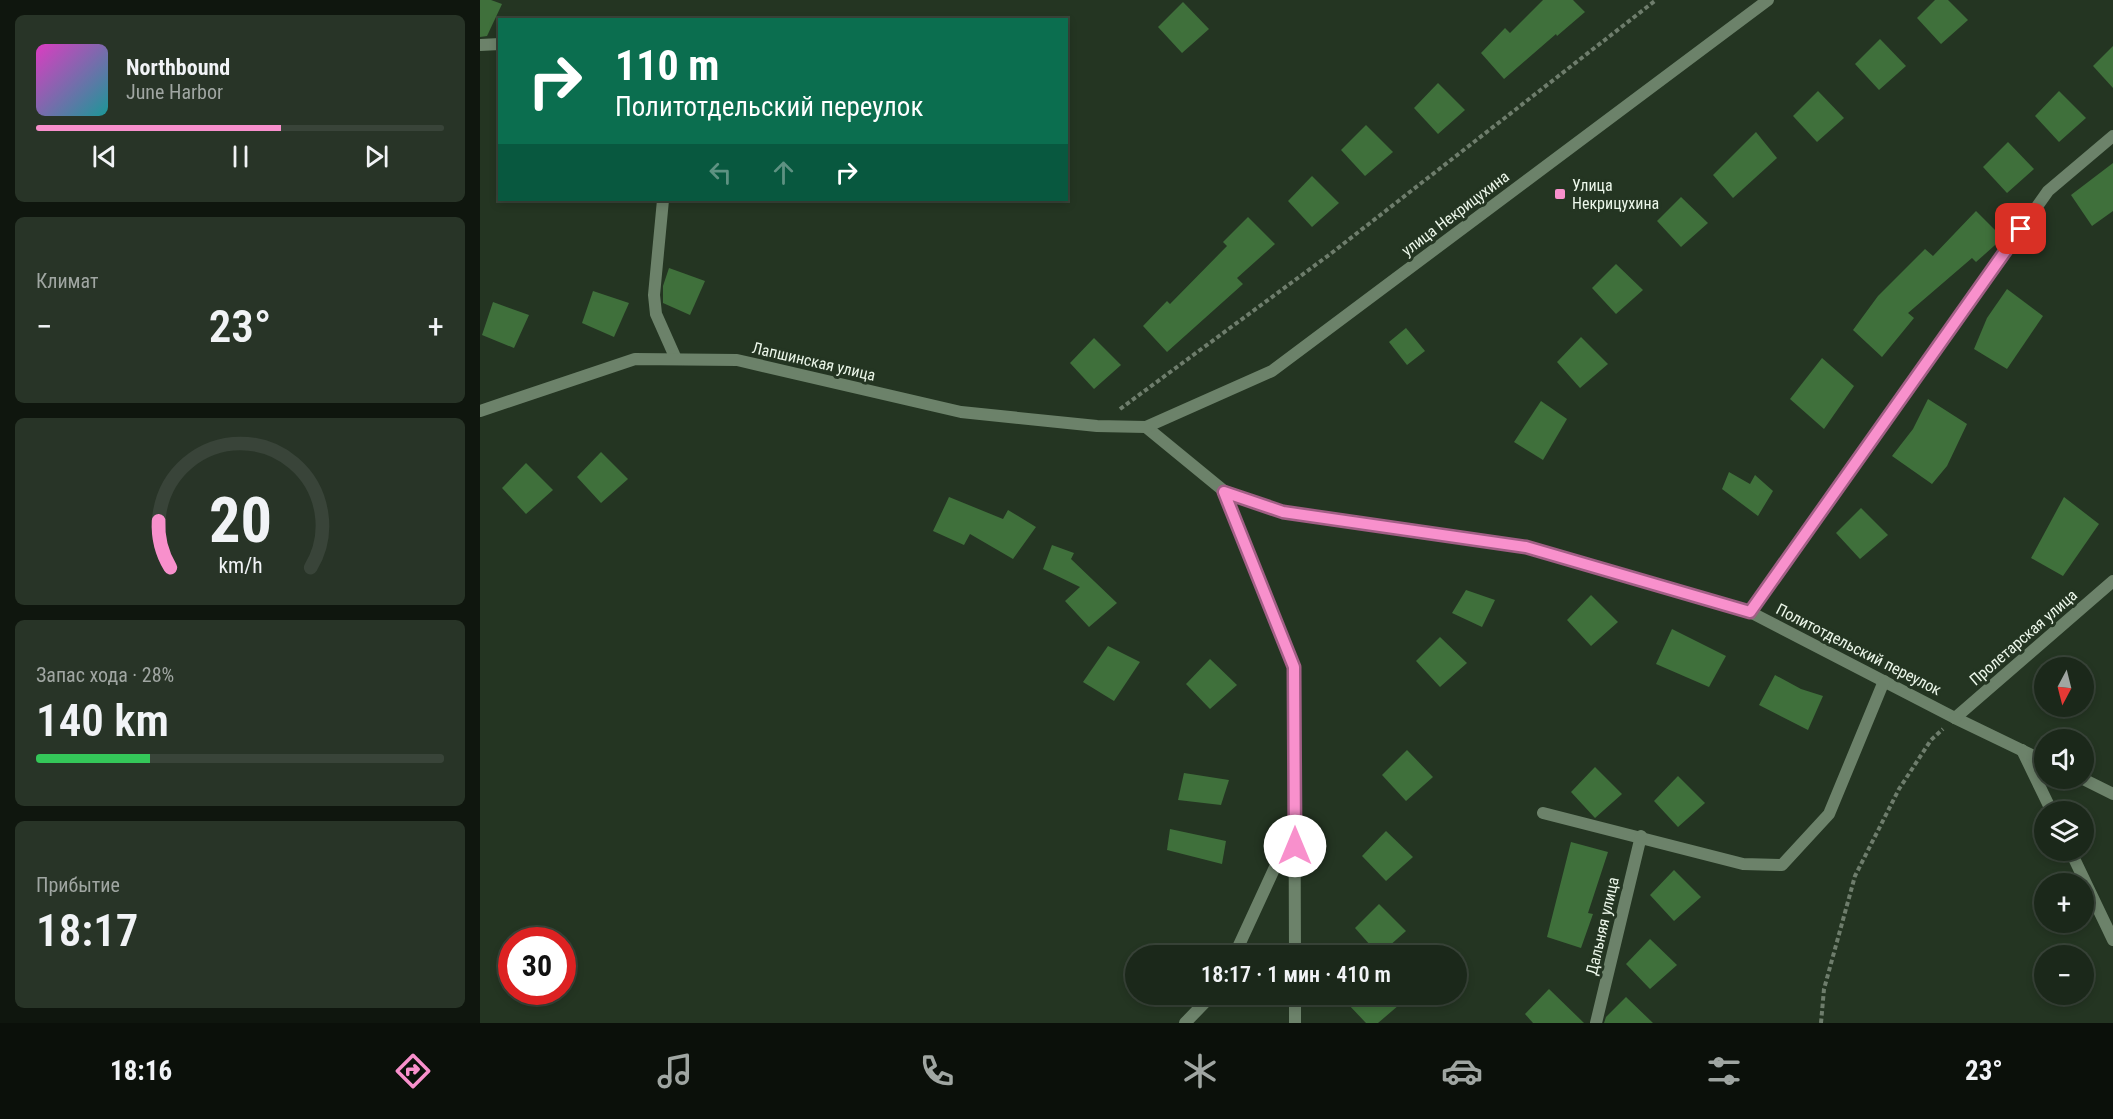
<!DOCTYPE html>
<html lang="ru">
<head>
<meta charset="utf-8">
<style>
  :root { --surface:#1b281a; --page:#283427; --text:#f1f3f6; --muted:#a0a6a2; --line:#394439; --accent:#f890cc }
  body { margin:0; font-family:"Roboto Condensed",sans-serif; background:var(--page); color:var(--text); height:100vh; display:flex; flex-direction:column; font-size:22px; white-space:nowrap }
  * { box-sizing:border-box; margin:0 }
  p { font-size:20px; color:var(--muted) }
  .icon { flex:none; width:33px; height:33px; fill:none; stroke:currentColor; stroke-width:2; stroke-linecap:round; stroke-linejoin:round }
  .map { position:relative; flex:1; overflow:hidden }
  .details { display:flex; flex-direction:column; gap:15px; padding:15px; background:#0f160e; width:480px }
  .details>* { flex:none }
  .top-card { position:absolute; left:18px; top:18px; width:570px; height:183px; border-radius:0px; box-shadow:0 3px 9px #0003,0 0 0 2px var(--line); background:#0b6e4f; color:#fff; overflow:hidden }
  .needle { width:39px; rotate:187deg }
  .tools { position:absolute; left:1554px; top:657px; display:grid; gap:12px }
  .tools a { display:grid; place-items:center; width:60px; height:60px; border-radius:50%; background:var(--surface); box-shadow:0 3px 9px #0003,0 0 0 2px var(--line); font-size:30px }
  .speed { position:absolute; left:18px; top:927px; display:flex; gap:12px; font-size:30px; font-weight:700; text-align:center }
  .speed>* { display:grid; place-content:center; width:78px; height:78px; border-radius:50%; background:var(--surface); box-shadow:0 3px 9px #0003,0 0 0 2px var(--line); line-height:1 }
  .speed .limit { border:9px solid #d22; background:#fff; color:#111 }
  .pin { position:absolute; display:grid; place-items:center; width:51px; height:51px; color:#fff; margin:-26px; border-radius:12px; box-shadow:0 3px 9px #0006 }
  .me { position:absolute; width:66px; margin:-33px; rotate:0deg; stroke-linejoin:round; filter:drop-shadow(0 0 4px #0008) }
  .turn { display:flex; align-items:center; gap:21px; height:126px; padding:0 18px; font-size:27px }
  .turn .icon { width:78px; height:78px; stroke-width:2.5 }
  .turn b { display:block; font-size:42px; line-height:51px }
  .lanes { display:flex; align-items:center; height:57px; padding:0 18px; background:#0003; justify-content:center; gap:30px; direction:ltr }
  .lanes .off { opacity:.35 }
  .big { font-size:45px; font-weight:600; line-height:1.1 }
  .details .tile { flex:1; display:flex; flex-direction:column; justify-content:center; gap:9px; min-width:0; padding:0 21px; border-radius:9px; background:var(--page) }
  .details .dial { align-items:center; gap:0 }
  .dial svg { height:156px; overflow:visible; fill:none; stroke:var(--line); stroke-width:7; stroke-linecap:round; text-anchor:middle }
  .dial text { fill:var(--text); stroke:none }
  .song { display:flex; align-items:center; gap:18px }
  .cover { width:72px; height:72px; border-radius:9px; background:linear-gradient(135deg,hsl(310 70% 55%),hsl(180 70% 35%)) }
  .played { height:6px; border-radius:3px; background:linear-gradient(90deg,var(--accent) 60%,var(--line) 60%) }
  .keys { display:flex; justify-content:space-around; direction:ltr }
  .heat { display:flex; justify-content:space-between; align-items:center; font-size:33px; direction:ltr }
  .charge { height:9px; border-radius:4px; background:linear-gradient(90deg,#34c759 28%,var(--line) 0) }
  .trip { position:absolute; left:645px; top:945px; width:342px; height:60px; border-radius:30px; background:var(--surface); box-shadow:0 3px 9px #0003,0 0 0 2px var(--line); font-weight:600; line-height:60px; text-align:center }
  .menu { display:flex; height:96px; justify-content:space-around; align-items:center; background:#0b100a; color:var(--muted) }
  .menu .icon { width:42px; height:42px }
  .menu .active { color:var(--accent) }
  .menu b { font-size:27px; color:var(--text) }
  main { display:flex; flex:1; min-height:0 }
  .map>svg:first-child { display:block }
  .building { fill:#3f703b }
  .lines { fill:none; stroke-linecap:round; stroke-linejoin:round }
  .path { stroke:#6e7d6c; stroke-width:4; stroke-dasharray:4.5 3; stroke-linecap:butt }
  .service { stroke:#6c826a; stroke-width:12 }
  .minor { stroke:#6c826a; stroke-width:12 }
  .tertiary { stroke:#6c826a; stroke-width:12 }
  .route-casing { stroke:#a15e85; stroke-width:15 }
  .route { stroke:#f890cc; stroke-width:10 }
  .poi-dot { fill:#f890cc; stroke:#243522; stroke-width:2 }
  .labels { text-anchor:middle; stroke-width:6; stroke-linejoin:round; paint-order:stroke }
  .poi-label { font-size:16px; fill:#ecf7ea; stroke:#243522; text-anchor:start }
  .street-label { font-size:16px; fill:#ecf7ea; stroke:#243522 }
</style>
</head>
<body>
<main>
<section class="details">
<div class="tile">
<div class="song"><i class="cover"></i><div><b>Northbound</b><p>June Harbor</p></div></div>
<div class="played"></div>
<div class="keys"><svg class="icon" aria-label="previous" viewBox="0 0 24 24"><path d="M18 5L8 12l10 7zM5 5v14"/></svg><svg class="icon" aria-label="pause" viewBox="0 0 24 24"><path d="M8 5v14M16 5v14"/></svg><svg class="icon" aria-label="next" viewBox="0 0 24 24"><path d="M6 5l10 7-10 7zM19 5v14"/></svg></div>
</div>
<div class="tile"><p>Климат</p>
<div class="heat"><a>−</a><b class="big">23°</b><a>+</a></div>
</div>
<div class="tile dial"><svg viewBox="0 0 100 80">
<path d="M14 69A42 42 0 1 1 86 69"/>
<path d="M14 69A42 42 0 0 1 8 45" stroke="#f890cc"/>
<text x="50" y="56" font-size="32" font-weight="700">20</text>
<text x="50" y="72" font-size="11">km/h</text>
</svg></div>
<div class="tile"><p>Запас хода · 28%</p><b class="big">140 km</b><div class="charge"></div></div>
<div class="tile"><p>Прибытие</p><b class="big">18:17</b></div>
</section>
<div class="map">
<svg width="1633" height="1023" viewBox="0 0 1633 1023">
  <rect width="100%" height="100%" fill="#243522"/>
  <g class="building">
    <path d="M0,0H11L22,4L7,36L0,37Z"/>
    <path d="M1063,0H1093L1105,12L1077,36L1076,34L1024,79L1001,53L1025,28L1030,33Z"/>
    <path d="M1455,0H1468L1488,20L1461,44L1437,18Z"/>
    <path d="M703,2L729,29L702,53L678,27Z"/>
    <path d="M1400,39L1426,66L1399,90L1375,64Z"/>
    <path d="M1633,46V88L1613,66Z"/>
    <path d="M958,83L985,110L958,134L934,108Z"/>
    <path d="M1338,91L1364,118L1337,142L1313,116Z"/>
    <path d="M1579,91L1606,118L1579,142L1555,116Z"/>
    <path d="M886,125L913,152L885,176L861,150Z"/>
    <path d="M1276,132L1297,158L1253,198L1233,175Z"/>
    <path d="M1528,142L1554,169L1527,193L1503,167Z"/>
    <path d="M1633,163V211L1612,226L1591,195Z"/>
    <path d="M832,176L859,203L832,227L808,201Z"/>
    <path d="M1201,197L1228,223L1201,247L1177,221Z"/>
    <path d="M1496,211L1523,238L1496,262L1492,258L1428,313L1434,318L1402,357L1373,330L1398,296L1445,249L1453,256Z"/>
    <path d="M768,217L795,244L757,278L763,284L687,352L663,326L687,301L690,304L747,246L743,242Z"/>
    <path d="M1136,264L1163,290L1136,314L1112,288Z"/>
    <path d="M189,268L225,281L210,315L183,303V286Z"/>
    <path d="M1527,289L1563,316L1527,369L1494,349L1507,318Z"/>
    <path d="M113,291L149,303L134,337L102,323Z"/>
    <path d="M13,302L49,315L34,348L2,335Z"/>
    <path d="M926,328L945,351L927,365L909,342Z"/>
    <path d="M1101,337L1128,364L1100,388L1077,362Z"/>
    <path d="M614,338L641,365L614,389L590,363Z"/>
    <path d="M1342,358L1374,386L1344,429L1310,399Z"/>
    <path d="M1448,399L1487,424L1467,466L1452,484L1412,456L1433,429Z"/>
    <path d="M1061,401L1087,419L1063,460L1034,442Z"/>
    <path d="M121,452L148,479L121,503L97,477Z"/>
    <path d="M46,463L73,490L46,514L22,488Z"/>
    <path d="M1249,472L1270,484L1275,475L1293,491L1278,516L1242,489Z"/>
    <path d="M469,497L523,519L528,510L556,527L533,559L490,534L484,545L453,531Z"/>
    <path d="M1584,497L1619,524L1583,576L1551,558Z"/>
    <path d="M1381,508L1408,535L1380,559L1356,533Z"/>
    <path d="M572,545L594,553L591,559L637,603L609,627L585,601L600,587L563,569Z"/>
    <path d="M986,590L1015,600L1002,627L972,613Z"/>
    <path d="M1111,595L1138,622L1111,646L1087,620Z"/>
    <path d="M1192,629L1246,656L1229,687L1176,664Z"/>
    <path d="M960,637L987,663L960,687L936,661Z"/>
    <path d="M628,646L660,662L634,701L603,682Z"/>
    <path d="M730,659L757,685L730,709L706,684Z"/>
    <path d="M1295,675L1321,689L1343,696L1328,730L1279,705Z"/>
    <path d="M927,750L953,777L926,801L902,775Z"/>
    <path d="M1115,767L1142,794L1115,818L1091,792Z"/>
    <path d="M704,773L749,780L741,805L698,800Z"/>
    <path d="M1198,776L1225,803L1198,827L1174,801Z"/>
    <path d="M690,829L746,841L742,864L687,850Z"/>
    <path d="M906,831L933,857L906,881L882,856Z"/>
    <path d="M1091,842L1128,852L1108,913L1113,914L1101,948L1067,937Z"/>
    <path d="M1194,870L1221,897L1194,921L1170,895Z"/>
    <path d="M899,904L926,931L899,955L875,928Z"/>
    <path d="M1170,939L1197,965L1170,989L1146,964Z"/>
    <path d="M1069,989L1104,1023H1053L1045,1014Z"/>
    <path d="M876,994H908L919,1005L898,1023H886L867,1003Z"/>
    <path d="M1146,997L1173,1023H1124L1126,1017Z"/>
  </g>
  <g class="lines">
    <g class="path">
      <path d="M640,409L849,255L1176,0"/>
      <path d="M1341,1023L1344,989L1375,876L1419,789L1451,740L1463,729"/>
    </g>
    <g class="service">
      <path d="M0,45L20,44"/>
      <path d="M183,200L174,295L176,314L196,359"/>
      <path d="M1542,750L1572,812"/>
      <path d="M1590,850L1633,940"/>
    </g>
    <g class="minor">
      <path d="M666,427L744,491L803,512L1046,547L1270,612L1475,718L1564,761"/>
      <path d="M744,491L814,667L815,956"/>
      <path d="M1270,612L1568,191L1633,136"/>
      <path d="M1475,718L1633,581"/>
      <path d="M1601,778L1633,794"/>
      <path d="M1063,813L1263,864L1302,865L1349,814L1404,681"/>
      <path d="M754,956L813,828"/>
      <path d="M815,994V1023"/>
      <path d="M705,1023L733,994"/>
      <path d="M1116,1023L1161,836"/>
    </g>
    <path class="tertiary" d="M0,411L155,359L257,360L481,412L617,426L666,427L792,371L1288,0"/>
  </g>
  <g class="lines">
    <g class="route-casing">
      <path id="route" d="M815,846L814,667L744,492L803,512L1046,547L1270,612L1541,229"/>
    </g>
    <use href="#route" class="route"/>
  </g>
  <rect class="poi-dot" x="1074" y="188" width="12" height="12" rx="3"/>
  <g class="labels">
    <g class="poi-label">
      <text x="1092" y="191">Улица<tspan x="1092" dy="18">Некрицухина</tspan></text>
    </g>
    <g class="street-label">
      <text transform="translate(975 213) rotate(-37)" y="6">улица Некрицухина</text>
      <text transform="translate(334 361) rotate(13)" y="6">Лапшинская улица</text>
      <text transform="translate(1543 637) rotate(-41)" y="6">Пролетарская улица</text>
      <text transform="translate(1379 649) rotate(27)" y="6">Политотдельский переулок</text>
      <text transform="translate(1122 926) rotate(-77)" y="6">Дальняя улица</text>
    </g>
  </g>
</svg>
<div class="tools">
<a><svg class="needle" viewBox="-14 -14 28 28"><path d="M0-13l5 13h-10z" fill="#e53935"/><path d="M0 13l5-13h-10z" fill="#a0a6a2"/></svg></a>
<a><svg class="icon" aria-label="sound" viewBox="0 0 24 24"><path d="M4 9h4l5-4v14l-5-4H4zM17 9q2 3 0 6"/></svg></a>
<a><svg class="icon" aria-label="layers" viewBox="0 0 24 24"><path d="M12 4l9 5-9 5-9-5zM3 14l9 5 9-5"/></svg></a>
<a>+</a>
<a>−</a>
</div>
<div class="speed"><div class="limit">30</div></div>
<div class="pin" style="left:1541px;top:229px;background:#d93025"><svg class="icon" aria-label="arrive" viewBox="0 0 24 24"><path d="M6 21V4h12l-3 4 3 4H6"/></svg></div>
<svg class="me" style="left:815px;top:846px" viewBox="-20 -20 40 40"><circle r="19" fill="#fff"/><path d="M0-13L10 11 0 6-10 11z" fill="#f890cc"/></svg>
<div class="trip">18:17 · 1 мин · 410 m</div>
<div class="top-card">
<div class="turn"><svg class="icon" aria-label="right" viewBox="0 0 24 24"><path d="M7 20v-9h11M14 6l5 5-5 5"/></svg><div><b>110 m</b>Политотдельский переулок</div></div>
<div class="lanes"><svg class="icon off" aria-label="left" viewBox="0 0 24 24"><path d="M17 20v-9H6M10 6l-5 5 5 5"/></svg><svg class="icon off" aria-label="ahead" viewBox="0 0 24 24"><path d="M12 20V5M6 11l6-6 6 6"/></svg><svg class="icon" aria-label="right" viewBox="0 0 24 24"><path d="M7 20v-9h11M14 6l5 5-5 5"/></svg></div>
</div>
</div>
</main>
<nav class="menu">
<b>18:16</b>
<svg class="icon active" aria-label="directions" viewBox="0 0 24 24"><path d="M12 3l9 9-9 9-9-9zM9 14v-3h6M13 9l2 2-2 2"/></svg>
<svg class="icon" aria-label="music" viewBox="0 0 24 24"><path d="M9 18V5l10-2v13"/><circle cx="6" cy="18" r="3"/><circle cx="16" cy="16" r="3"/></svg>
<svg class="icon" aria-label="phone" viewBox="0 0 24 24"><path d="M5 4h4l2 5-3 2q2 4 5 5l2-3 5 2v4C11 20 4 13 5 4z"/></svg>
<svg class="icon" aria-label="climate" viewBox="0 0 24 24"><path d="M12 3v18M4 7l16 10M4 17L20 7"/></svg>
<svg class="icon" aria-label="car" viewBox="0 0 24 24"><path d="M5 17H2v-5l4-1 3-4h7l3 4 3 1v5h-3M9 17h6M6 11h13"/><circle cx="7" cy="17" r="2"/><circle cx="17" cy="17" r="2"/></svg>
<svg class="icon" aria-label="filters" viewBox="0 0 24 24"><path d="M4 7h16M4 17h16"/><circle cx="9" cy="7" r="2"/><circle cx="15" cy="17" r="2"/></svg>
<b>23°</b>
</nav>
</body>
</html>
